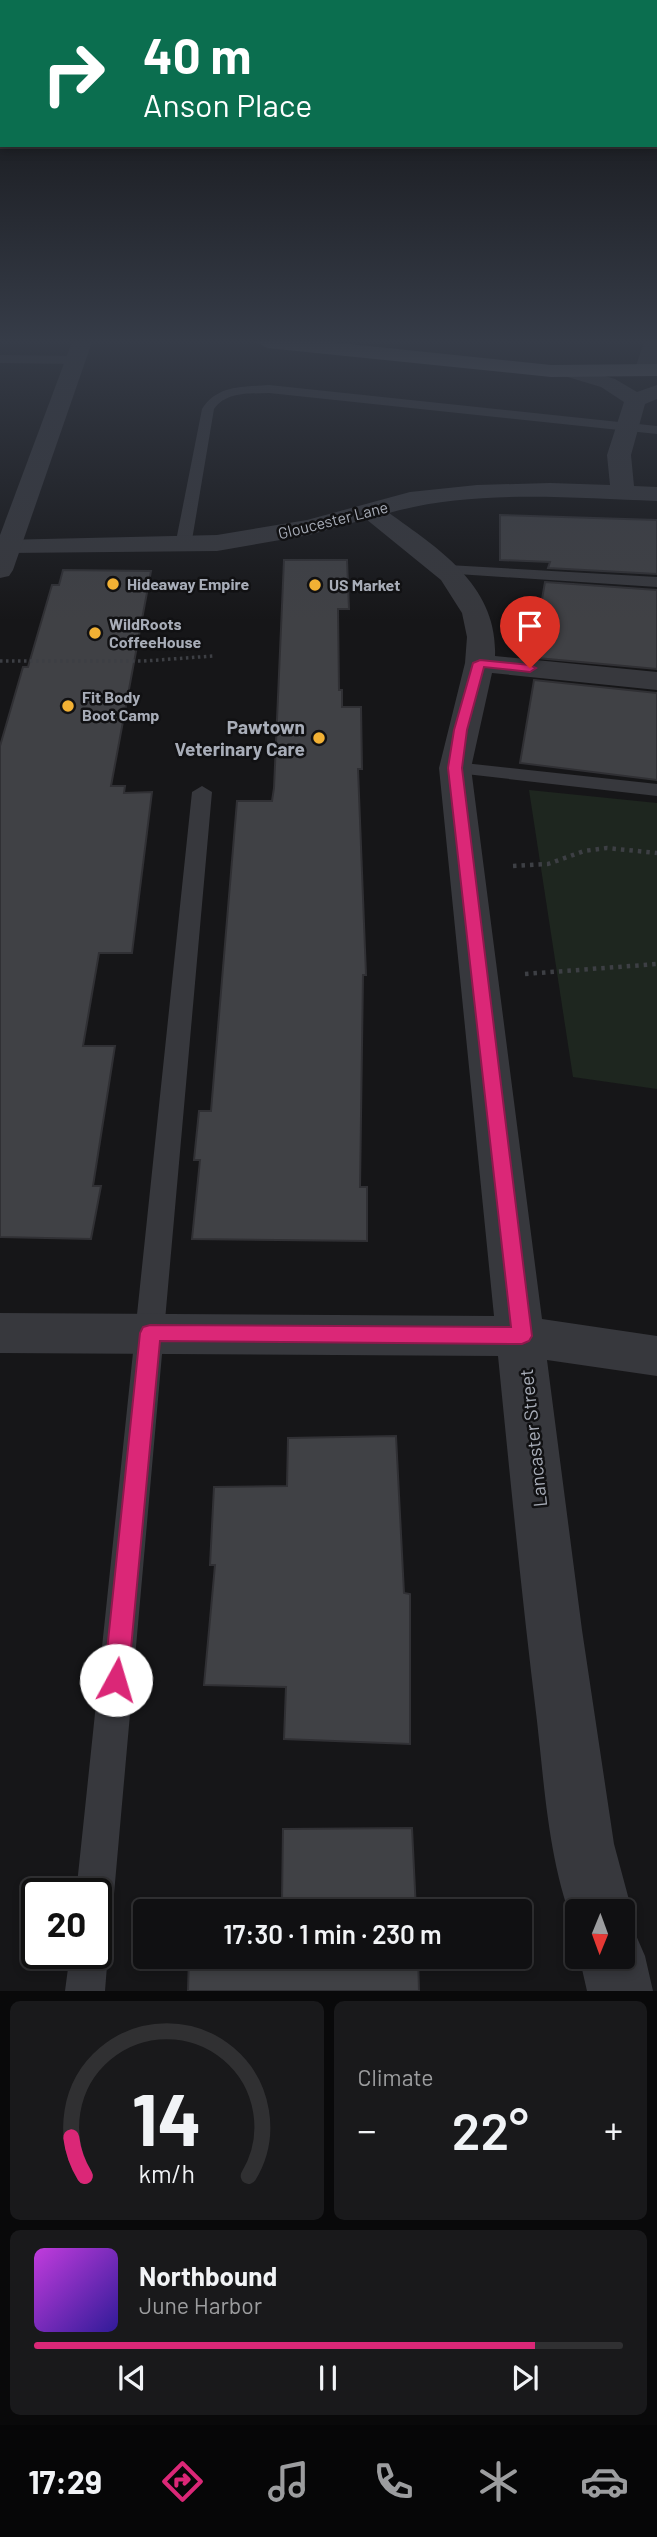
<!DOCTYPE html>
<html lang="en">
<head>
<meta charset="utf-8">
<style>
  :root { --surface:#101012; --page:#19191b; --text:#f1f3f6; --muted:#9c9d9f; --line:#303032; --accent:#db2777 }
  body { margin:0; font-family:Barlow,sans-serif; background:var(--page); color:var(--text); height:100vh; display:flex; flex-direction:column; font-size:26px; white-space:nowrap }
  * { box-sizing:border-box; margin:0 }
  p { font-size:23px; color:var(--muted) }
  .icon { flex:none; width:38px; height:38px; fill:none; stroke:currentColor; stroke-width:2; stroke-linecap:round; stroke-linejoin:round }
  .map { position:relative; height:1991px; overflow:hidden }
  .sheet { display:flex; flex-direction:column; gap:10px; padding:10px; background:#09090a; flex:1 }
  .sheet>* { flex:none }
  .guide { position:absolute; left:0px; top:0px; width:658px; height:147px; box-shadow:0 4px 10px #0003,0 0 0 2px var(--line); background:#0b6e4f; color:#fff; overflow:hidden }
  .needle { width:46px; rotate:181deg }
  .controls { position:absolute; left:565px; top:1899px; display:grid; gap:14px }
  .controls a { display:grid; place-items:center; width:70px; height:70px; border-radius:7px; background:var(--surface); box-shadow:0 4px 10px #0003,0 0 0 2px var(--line); font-size:35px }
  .speed { position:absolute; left:21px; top:1878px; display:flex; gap:14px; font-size:35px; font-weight:700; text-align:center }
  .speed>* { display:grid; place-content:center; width:91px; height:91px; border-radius:50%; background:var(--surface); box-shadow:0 4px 10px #0003,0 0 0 2px var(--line); line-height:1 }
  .speed .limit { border:4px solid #111; border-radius:10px; background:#fff; color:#111 }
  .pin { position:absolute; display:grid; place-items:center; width:60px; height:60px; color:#fff; margin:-72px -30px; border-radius:50% 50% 50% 0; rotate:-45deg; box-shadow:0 0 7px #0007 }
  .pin .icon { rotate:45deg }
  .me { position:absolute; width:77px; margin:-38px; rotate:6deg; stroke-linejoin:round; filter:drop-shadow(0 0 5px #0008) }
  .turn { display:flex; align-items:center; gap:24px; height:147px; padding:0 28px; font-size:32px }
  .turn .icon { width:91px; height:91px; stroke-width:2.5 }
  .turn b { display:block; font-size:49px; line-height:60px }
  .big { font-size:52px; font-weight:600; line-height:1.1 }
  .sheet .card { flex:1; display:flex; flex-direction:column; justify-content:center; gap:10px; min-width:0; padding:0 24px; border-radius:10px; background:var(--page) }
  .sheet .dial { align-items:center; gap:0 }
  .dial svg { height:182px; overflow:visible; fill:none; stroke:var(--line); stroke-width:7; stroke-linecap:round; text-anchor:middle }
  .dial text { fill:var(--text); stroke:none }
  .song { display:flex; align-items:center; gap:21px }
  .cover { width:84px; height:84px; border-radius:10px; background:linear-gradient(135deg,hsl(290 70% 55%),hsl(250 70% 35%)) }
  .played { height:7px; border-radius:4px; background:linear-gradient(90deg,var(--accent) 85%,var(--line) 85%) }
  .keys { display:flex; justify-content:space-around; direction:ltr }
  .heat { display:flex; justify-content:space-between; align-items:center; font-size:38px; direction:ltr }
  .sheet .tiles { flex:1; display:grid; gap:10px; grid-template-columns:1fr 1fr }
  .card:last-child { grid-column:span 2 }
  .trip { position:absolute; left:133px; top:1899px; width:399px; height:70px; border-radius:7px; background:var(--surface); box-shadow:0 4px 10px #0003,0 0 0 2px var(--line); font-weight:600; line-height:70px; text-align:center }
  .tabs { display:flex; height:112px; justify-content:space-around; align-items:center; background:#060607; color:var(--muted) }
  .tabs .icon { width:49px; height:49px }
  .tabs .on { color:var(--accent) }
  .tabs b { font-size:32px; color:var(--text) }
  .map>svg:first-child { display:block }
  .green { fill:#1e261f }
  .building { fill:#404145; stroke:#303034; stroke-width:2 }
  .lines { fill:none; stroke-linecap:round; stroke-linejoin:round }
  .path-far1 { stroke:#3d3f44; stroke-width:3.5; stroke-dasharray:2.5 3.5; stroke-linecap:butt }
  .path { stroke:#3d3f44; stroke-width:4.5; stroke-dasharray:3.5 5; stroke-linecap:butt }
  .service { fill:#37383d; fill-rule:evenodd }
  .minor { fill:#37383d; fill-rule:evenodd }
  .tertiary { fill:#37383d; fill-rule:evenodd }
  .trunk { fill:#5b5e65; fill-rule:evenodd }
  .route { fill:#db2777; stroke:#8e194d; stroke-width:2 }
  .poi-dot { fill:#f2b134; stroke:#111113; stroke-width:2.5 }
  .labels { text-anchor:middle; stroke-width:5; stroke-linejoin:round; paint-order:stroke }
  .far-street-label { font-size:16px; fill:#a8adb8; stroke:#111113 }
  .far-poi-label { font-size:16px; font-weight:bold; fill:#a8adb8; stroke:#111113; text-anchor:start }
  .poi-label { font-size:19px; font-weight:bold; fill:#a8adb8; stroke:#111113; text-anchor:end }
  .street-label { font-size:19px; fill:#a8adb8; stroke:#111113 }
</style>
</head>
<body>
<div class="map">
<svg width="657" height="1991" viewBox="0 0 657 1991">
  <rect width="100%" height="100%" fill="#161618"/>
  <path class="green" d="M529,790L657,803V1089L573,1077Z"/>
  <g class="building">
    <path d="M500,515L657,520V574L548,568L550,562L500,560Z"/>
    <path d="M284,560H347L349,609H338L339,690H342V707H361L362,769H358L366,975H363L360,1187H367V1241L192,1239L200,1160H194L199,1111H211L237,801H272L274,788Z"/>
    <path d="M63,570L151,571L111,786H125L124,793L152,792L132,953H99L83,1046H115L93,1186H101L91,1239L0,1237V746L23,667H28L52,585H59Z"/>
    <path d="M545,582L657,590V669L537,658L541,633H536Z"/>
    <path d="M534,680L657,693V780L520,763Z"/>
    <path d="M396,1436L404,1593L410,1594V1744L284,1739L286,1687L204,1685L215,1565H210L214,1487L287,1486L288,1438Z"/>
    <path d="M412,1828L416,1911H191L192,1901H282L283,1829Z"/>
    <path d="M189,1956H418L419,1991H188Z"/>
  </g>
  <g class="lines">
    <path class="path-far1" d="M0,661H144L213,656"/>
    <g class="path">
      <path d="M513,866L548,864L584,851L607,848L657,853"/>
      <path d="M525,974L657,964"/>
    </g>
    <g class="service">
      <path d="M0,355L76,356L82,360L76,364L0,363Z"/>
      <path d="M269,385L657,426V434L269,393C250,394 227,391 214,409L191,546L183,551L178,549L175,546L202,409C217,385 243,387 269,385Z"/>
      <path d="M448,565L657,577V587L442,573L440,570Z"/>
      <path d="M455,762L657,784V796L448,772L446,768Z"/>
      <path d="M202,786L212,792L114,1894L108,1907L96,1912V1894H76L192,792Z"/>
      <path d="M96,1937L103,1939L108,1953L105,1991H65L70,1953H96Z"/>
    </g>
    <g class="minor">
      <path d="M644,342H657V364L652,373H638L635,369Z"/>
      <path d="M568,365L615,379L637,392L657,385V399L645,404L631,455L634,486L657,487V501C569,498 474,489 389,513C439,549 498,586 495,656L657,672V690L492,673L471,768L542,1319L657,1336V1376L547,1360L582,1630L614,1844L632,1911L625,1928L635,1933L645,1956L653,1991H587L579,1956H623V1911H578L577,1934C549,1867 545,1792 537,1721C522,1599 510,1477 498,1356L0,1353V1313L494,1316L439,768L465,663L467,637L462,613L441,580L366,519L309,535L217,551L9,553L0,550V540L217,535L307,520L410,492L477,485L550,483L610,485L607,455L624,402L601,387L561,375L558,371L561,367Z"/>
    </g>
    <path class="tertiary" d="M72,342H92L13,570L9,576L0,578V535Z"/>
    <path class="trunk" d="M257,342H330L551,365L657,364V376L551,377L267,348Z"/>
  </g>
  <linearGradient id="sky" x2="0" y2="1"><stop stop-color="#0c0c0d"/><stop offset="0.55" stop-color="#363c48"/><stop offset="1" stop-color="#363c48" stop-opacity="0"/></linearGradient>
  <rect width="657" height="621" fill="url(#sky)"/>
  <path class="route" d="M480,660L530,665L536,668L530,672L484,667L467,730L462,768L532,1336L529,1341L522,1344L160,1341L128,1680L124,1688L116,1692L107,1688L104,1680L140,1333L143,1327L150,1325L511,1327L448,768L454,730L473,663Z"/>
  <g class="poi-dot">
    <circle cx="113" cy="584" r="7"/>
    <circle cx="315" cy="585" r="7"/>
    <circle cx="95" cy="633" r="7"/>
    <circle cx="68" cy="706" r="7"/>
    <circle cx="319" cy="738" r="7"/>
  </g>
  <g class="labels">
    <g class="far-street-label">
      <text transform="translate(333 520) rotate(-14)" y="6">Gloucester Lane</text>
    </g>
    <g class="far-poi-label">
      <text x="127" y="590">Hideaway Empire</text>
      <text x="329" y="591">US Market</text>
      <text x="109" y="630">WildRoots<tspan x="109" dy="18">CoffeeHouse</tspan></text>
      <text x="82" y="703">Fit Body<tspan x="82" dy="18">Boot Camp</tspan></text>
    </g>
    <g class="poi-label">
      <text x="305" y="734">Pawtown<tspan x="305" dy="22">Veterinary Care</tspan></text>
    </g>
    <g class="street-label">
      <text transform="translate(533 1438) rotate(-96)" y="7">Lancaster Street</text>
    </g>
  </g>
</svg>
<div class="controls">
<a><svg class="needle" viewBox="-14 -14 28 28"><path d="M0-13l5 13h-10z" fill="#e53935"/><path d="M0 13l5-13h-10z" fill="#9c9d9f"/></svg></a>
</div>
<div class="speed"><div class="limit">20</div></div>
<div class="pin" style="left:530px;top:668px;background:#d93025"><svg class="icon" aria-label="arrive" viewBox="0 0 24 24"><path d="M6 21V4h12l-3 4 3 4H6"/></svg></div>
<svg class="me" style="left:116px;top:1680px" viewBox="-20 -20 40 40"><circle r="19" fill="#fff"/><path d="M0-13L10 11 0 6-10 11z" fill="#db2777"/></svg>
<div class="trip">17:30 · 1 min · 230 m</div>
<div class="guide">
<div class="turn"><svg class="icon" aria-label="right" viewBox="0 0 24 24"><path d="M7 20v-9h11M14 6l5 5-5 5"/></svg><div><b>40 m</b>Anson Place</div></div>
</div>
</div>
<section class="sheet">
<div class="tiles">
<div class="card dial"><svg viewBox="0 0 100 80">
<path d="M14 69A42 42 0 1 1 86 69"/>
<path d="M14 69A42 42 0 0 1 8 52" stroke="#db2777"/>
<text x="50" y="56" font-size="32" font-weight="700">14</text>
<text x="50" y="72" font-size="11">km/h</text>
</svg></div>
<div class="card"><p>Climate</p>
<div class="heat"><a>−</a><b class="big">22°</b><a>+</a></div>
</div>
<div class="card">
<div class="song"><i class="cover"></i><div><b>Northbound</b><p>June Harbor</p></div></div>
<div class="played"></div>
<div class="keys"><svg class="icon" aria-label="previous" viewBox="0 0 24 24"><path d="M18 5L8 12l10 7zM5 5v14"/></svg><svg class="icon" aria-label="pause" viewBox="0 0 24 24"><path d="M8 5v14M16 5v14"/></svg><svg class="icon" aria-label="next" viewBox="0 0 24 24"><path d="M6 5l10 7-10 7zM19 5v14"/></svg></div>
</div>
</div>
</section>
<nav class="tabs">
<b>17:29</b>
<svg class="icon on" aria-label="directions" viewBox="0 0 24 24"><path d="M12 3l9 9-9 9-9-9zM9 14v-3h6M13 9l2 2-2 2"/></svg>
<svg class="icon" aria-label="music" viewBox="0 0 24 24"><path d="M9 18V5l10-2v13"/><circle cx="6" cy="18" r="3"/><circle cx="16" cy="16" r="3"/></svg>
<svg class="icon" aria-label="phone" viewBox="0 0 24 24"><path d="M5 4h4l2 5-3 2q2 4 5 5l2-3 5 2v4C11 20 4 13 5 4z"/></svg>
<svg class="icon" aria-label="climate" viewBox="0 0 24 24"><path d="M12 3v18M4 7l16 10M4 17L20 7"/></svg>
<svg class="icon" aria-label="car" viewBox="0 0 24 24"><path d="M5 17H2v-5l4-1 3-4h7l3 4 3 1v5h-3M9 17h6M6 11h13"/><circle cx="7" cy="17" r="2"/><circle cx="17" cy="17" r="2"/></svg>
</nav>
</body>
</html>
